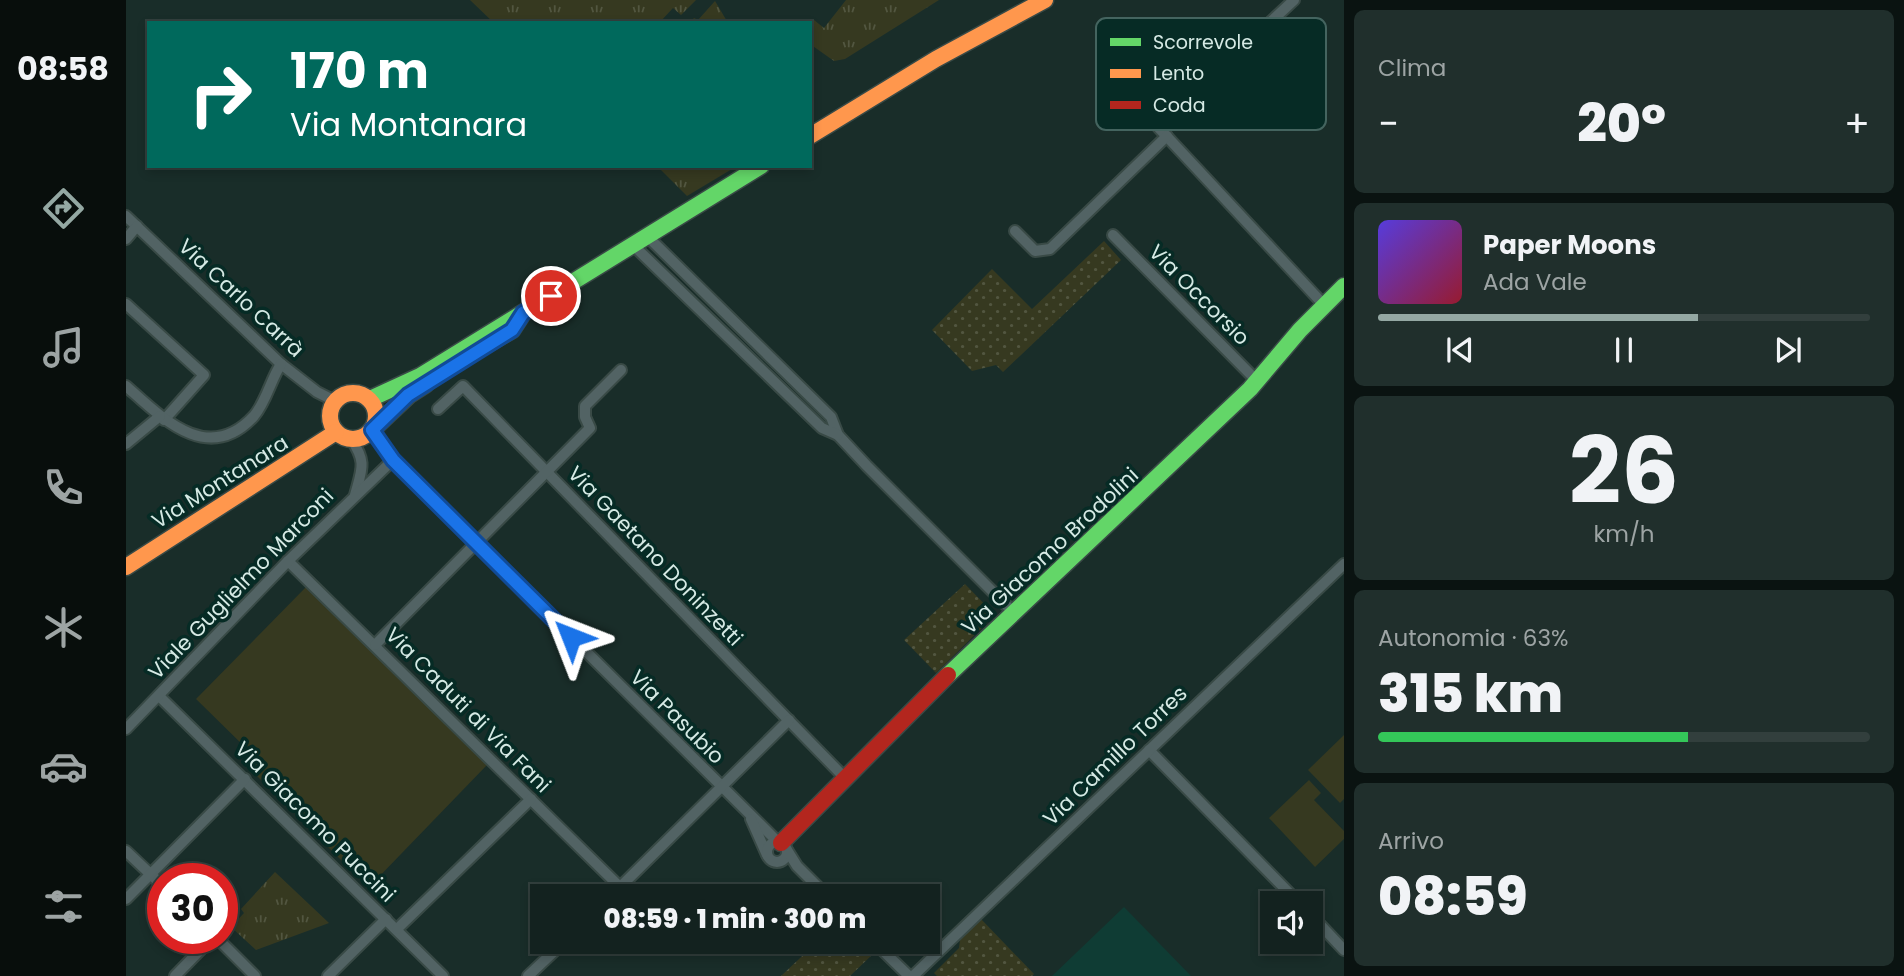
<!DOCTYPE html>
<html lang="it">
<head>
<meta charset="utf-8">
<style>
  :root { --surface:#13221f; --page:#202f2c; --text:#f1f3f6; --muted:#9da4a4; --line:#323f3d; --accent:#94a8a3 }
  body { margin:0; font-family:Poppins,sans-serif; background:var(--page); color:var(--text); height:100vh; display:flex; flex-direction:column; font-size:26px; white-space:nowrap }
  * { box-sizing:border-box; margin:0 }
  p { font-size:23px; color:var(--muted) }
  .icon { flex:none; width:38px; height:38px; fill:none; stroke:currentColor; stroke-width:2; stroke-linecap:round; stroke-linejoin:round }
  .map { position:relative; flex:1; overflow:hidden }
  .drawer { display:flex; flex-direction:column; gap:10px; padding:10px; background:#0a1311; width:560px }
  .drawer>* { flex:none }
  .hud { position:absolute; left:21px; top:21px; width:665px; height:147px; border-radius:0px; box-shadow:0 4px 10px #0003,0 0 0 2px var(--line); background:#00695c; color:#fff; overflow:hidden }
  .fabs { position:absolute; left:1134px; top:891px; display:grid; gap:14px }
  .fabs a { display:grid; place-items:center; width:63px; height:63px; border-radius:0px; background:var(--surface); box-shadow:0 4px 10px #0003,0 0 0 2px var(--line); font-size:35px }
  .speed { position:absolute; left:21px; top:863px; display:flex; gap:14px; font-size:35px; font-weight:700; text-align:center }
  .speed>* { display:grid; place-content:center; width:91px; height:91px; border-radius:50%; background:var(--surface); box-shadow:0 4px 10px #0003,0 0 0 2px var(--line); line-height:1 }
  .speed .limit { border:10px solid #d22; background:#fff; color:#111 }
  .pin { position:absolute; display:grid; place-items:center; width:60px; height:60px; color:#fff; margin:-30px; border:4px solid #fff; border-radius:50%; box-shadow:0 2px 7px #0007 }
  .me { position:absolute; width:77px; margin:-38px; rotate:315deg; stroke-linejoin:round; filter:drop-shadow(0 0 5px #0008) }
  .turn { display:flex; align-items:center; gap:24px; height:147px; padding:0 28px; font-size:32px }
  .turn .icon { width:91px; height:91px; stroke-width:2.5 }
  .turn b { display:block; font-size:49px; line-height:60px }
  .big { font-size:52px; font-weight:800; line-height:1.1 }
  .drawer .widget { flex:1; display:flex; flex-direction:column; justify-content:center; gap:10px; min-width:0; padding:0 24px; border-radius:10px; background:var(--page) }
  .drawer .dial { align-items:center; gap:0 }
  .dial b { font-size:91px; line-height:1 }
  .song { display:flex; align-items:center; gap:21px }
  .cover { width:84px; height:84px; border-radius:10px; background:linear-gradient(135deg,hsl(250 70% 55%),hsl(350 70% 35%)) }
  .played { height:7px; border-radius:4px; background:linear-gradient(90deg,var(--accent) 65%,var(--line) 65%) }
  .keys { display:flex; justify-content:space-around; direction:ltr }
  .heat { display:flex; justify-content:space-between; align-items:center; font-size:38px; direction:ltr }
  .charge { height:10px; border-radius:5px; background:linear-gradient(90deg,#34c759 63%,var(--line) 0) }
  .trip { position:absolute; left:404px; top:884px; width:410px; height:70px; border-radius:0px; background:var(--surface); box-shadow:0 4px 10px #0003,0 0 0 2px var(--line); font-weight:800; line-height:70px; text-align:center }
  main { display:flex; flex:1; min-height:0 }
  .dock { display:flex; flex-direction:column; width:126px; justify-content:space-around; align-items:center; background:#080e0c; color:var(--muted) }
  .dock .icon { width:49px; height:49px }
  .dock .current { color:var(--accent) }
  .dock b { font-size:32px; color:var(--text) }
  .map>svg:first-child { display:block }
  .built { fill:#0f3c34 }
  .grass { fill:url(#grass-tufts) }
  .park { fill:url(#park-dots) }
  .pitch { fill:#363920 }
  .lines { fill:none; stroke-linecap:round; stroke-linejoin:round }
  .street-casing { stroke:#394a46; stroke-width:14 }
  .fast-casing { stroke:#394a46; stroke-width:19 }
  .slow-casing { stroke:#394a46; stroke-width:19 }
  .jam-casing { stroke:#394a46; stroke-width:19 }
  .street { stroke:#526364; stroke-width:10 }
  .fast { stroke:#63d668; stroke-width:16 }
  .slow { stroke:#ff974d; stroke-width:16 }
  .jam { stroke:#b3261e; stroke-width:16 }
  .route-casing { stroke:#114b97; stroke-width:18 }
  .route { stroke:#1a73e8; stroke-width:12 }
  .labels { text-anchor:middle; stroke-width:7; stroke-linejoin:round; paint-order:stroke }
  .street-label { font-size:21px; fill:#d6eae5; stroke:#062b25 }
  .key { fill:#062b25; stroke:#44645f; stroke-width:2 }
  .key-label { font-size:19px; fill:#d6eae5 }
</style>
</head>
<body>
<main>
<nav class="dock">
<b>08:58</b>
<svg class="icon current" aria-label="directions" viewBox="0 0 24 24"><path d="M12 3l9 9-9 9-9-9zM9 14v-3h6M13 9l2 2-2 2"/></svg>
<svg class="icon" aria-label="music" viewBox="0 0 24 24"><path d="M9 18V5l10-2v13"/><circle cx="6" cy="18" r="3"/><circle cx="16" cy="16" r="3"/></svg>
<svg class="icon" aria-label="phone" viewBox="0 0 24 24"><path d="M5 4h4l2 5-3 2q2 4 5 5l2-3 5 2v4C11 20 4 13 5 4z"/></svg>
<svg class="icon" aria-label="climate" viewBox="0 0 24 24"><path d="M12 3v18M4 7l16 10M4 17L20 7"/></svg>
<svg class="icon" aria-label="car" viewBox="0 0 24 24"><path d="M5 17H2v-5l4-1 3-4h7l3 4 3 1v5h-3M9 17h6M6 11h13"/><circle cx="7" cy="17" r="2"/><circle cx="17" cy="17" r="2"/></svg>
<svg class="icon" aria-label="filters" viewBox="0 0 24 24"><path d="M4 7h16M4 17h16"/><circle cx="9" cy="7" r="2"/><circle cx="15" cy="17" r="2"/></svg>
</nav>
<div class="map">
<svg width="1218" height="976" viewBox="0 0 1218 976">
  <defs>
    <pattern id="grass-tufts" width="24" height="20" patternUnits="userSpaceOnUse" patternTransform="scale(1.75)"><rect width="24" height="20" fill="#363920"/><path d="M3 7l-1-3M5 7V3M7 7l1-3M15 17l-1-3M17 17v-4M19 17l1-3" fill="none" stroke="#525640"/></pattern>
    <pattern id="park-dots" width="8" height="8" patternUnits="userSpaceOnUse" patternTransform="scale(1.75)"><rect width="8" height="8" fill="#363920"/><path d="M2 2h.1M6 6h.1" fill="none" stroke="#525640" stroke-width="1.8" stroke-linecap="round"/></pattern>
  </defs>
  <rect width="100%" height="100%" fill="#192d29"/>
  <path class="built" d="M998,907L1065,976H926Z"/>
  <g class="grass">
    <path d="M344,0H570L555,15L547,8L533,23H368Z"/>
    <path d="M720,0H813L719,59L708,61L684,44V25L688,20L698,28Z"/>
    <path d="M589,1L602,23H564L568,18L572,20Z"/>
    <path d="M531,166H611L561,196Z"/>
    <path d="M149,872L203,923L130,950L105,927L118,913L115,909Z"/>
  </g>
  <g class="park">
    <path d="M978,241L995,260L877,372L870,365L846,371L806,330L866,269L906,309Z"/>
    <path d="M839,584L869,615L810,673L778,640Z"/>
    <path d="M855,919L908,974L906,976H811L808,973L833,948L834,940Z"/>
    <path d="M691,942H735L747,954L724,976H655Z"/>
  </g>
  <g class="pitch">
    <path d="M180,587L361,765L247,883L240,885L117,762L125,753L70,699Z"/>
    <path d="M1218,735V799L1214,803L1182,770Z"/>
    <path d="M1183,780L1195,793L1188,800L1218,831V839L1189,867L1143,818Z"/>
  </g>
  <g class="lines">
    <g class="street-casing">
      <g id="street">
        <path d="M1168,0L1032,127L1198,305"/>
        <path d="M0,216L155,364L191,392L209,401"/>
        <path d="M889,231L909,251L924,249L1041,136"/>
        <path d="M987,235L1131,381"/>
        <path d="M521,236L705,417L712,435L741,466L888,613"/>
        <path d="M0,239L11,226"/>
        <path d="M507,245L696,428L712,435"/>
        <path d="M0,304L78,375L38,420"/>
        <path d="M0,386C36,418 82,466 128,416C140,402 145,379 155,364"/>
        <path d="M312,409L337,386L717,776"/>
        <path d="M246,430L267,460L652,842"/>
        <path d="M225,439C241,462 236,469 229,495"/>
        <path d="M0,444L34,416"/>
        <path d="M162,561L494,887"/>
        <path d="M249,645L464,428L459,417V406L495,370"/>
        <path d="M33,696L317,976"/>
        <path d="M0,729L162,561L267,460"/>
        <path d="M1023,750L1173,903"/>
        <path d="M625,819L641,855"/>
        <circle cx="651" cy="852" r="10"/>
        <path d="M661,850L671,866L701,896"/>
        <path d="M0,851L37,886"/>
        <path d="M485,896L663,720"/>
        <path d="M0,899L119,779"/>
        <path d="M1185,915L1218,950"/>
        <path d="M271,929L405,799"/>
        <path d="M91,938L129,976"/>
        <path d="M748,942L783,976"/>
        <path d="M49,976L86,938"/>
        <path d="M202,976L260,919"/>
        <path d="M402,976L438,942"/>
        <path d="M787,976L1218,564"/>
      </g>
    </g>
    <g class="fast-casing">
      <g id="fast">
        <path d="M360,345L386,330L397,313"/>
        <path d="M244,399L294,376L635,166"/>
        <path d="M822,675L1124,389L1174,330L1218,286"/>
      </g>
    </g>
    <g class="slow-casing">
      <g id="slow">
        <path d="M684,136L810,59L919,0"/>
        <circle cx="227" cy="416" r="23"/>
        <path d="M0,567L210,432"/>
      </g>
    </g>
    <g class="jam-casing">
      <g id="jam">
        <path d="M246,430L283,395L300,384"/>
        <path d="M655,843L822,675"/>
      </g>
    </g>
    <use href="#street" class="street"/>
    <use href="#fast" class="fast"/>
    <use href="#slow" class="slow"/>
    <use href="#jam" class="jam"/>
  </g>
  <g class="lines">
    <g class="route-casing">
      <path id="route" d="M425,296L397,313L386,330L282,395L246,430L267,460L445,637"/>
    </g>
    <use href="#route" class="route"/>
  </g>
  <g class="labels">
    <g class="street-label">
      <text transform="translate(1073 295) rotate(45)" y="7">Via Occorsio</text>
      <text transform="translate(115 298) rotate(43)" y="7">Via Carlo Carrà</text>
      <text transform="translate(94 482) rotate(-32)" y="7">Via Montanara</text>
      <text transform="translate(924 551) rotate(-43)" y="7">Via Giacomo Brodolini</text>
      <text transform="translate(529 556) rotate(46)" y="7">Via Gaetano Doninzetti</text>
      <text transform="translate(115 584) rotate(-46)" y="7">Viale Guglielmo Marconi</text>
      <text transform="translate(342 710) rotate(45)" y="7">Via Caduti di Via Fani</text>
      <text transform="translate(551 717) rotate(45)" y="7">Via Pasubio</text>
      <text transform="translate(989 756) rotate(-44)" y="7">Via Camillo Torres</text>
      <text transform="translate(189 822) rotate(45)" y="7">Via Giacomo Puccini</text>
    </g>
  </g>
  <rect x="970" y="18" width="230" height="112" rx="10" class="key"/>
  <rect x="984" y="38" width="31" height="8" fill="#63d668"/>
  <rect x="984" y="69" width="31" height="9" fill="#ff974d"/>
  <rect x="984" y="101" width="31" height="8" fill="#b3261e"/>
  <g class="key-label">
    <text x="1027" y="49">Scorrevole</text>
    <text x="1027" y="80">Lento</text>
    <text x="1027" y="112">Coda</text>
  </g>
</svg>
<div class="fabs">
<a><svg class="icon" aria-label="sound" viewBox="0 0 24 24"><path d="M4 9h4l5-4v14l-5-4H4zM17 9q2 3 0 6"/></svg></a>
</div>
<div class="speed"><div class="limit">30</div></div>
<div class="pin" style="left:425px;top:296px;background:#d93025"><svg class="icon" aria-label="arrive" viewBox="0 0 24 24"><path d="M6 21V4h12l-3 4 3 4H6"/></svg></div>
<svg class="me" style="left:445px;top:637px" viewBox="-20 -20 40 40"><path d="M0-17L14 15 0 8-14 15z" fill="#1a73e8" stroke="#fff" stroke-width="4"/></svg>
<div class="trip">08:59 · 1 min · 300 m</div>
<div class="hud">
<div class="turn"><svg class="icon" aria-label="right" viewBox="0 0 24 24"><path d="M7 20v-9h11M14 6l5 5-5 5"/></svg><div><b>170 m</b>Via Montanara</div></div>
</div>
</div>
<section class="drawer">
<div class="widget"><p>Clima</p>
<div class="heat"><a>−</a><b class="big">20°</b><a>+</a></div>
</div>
<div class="widget">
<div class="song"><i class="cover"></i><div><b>Paper Moons</b><p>Ada Vale</p></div></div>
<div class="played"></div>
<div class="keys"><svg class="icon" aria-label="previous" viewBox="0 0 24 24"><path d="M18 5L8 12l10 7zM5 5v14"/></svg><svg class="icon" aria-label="pause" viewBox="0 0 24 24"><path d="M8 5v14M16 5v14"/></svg><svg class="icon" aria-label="next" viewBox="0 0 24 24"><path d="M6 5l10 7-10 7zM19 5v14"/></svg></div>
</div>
<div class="widget dial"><b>26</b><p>km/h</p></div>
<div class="widget"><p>Autonomia · 63%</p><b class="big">315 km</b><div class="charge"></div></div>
<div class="widget"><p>Arrivo</p><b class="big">08:59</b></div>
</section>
</main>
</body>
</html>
